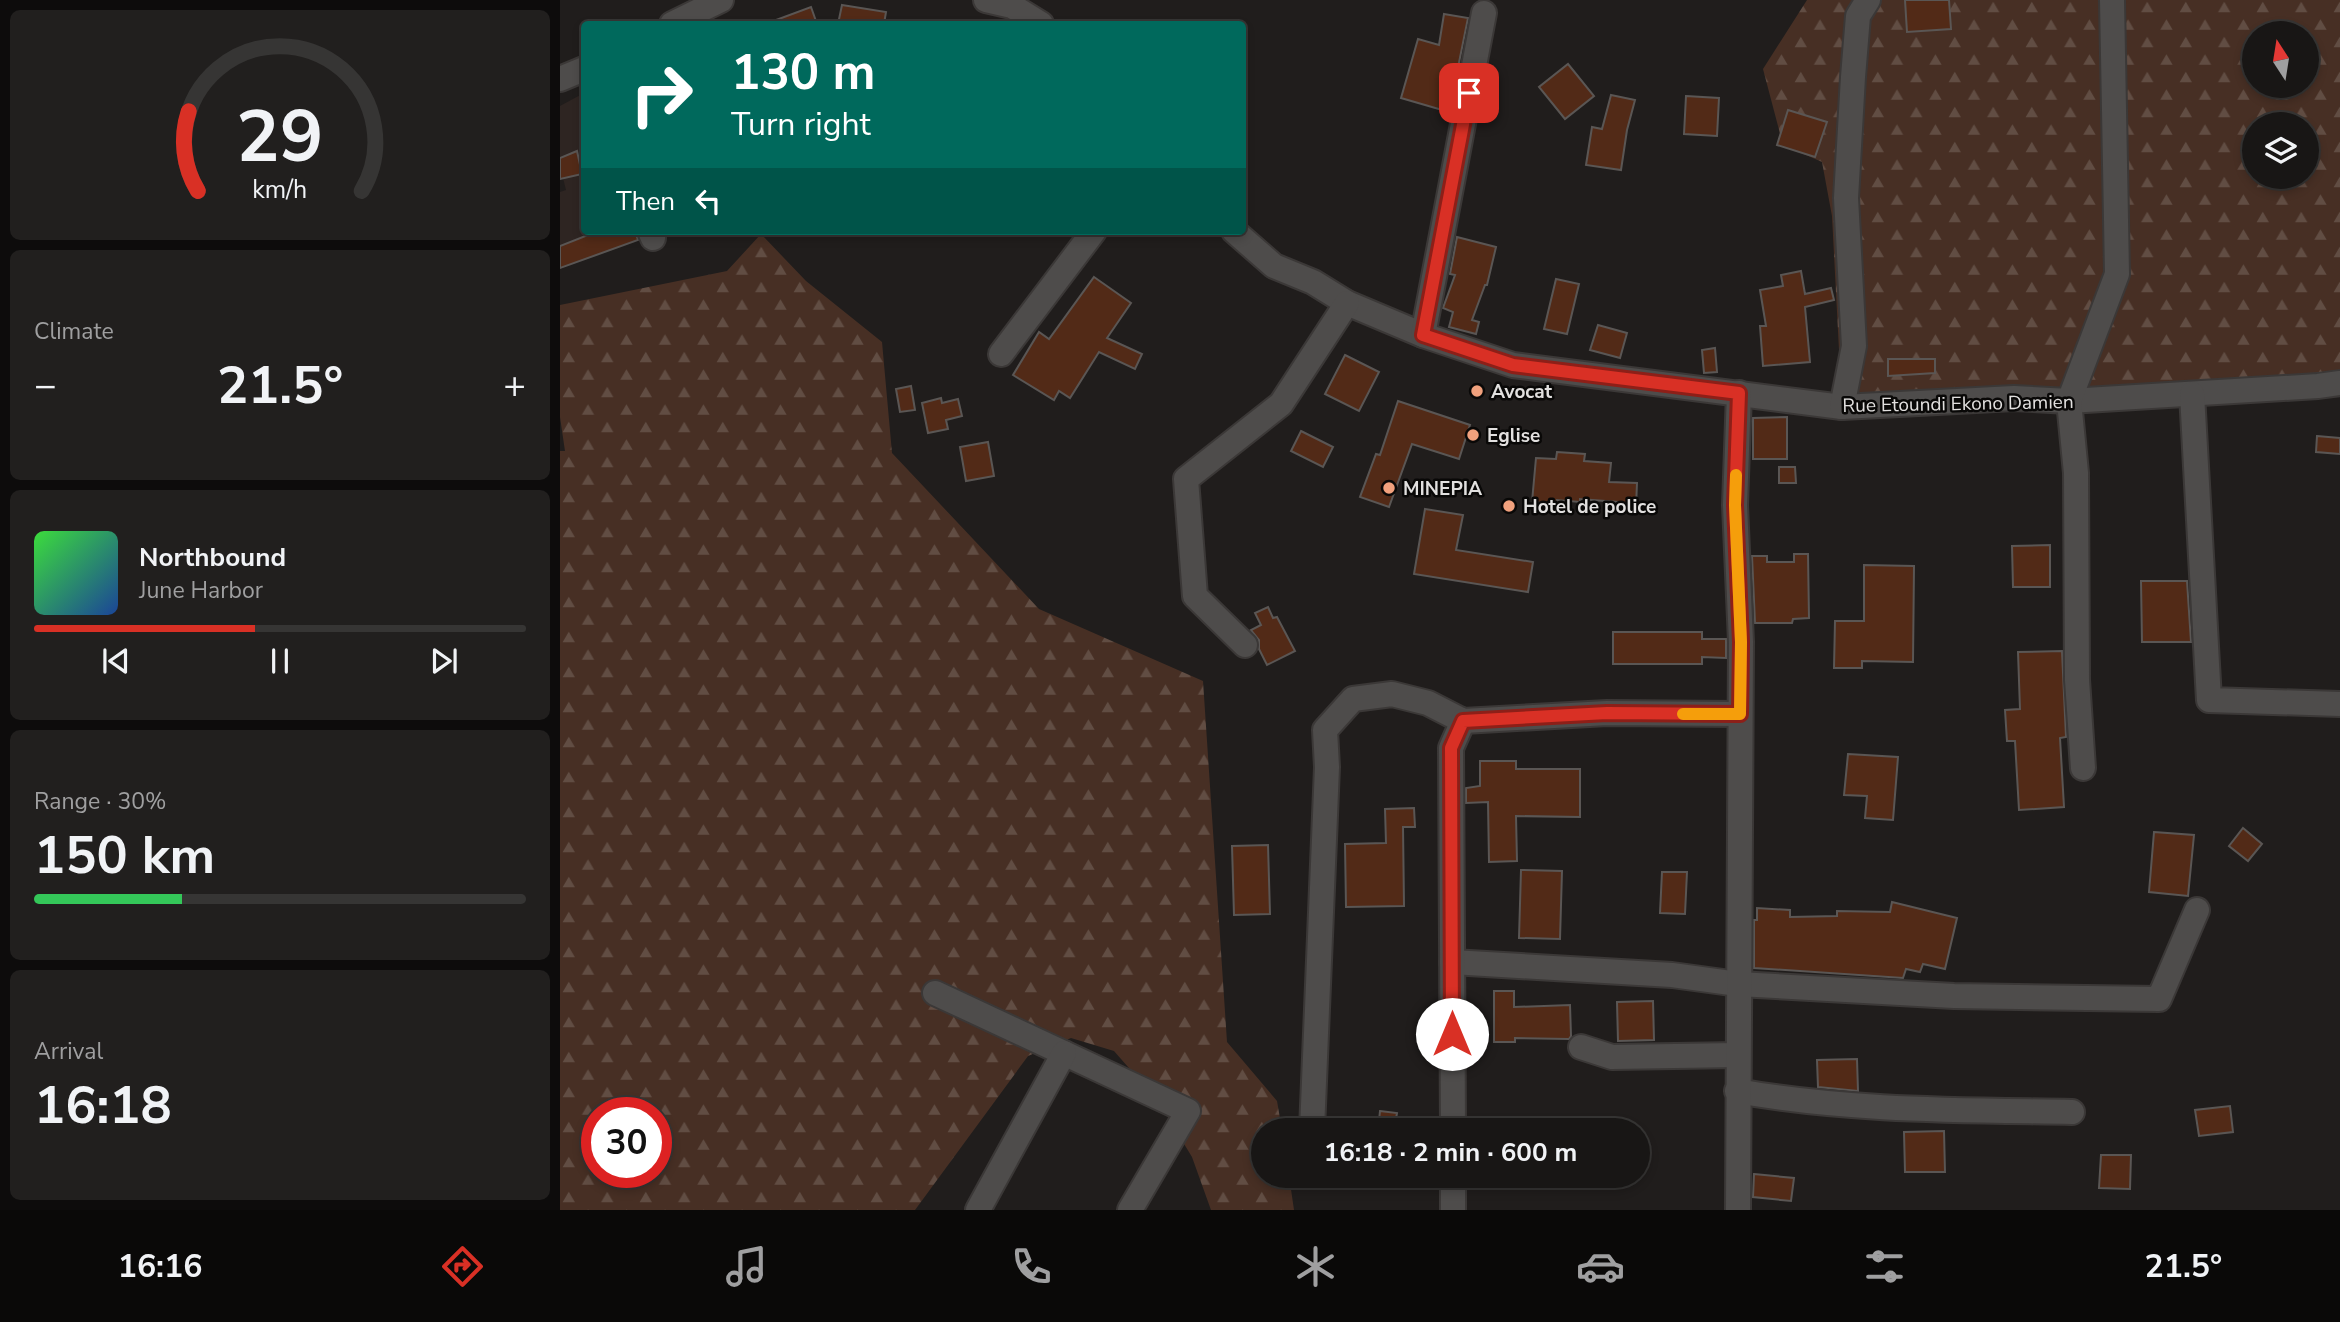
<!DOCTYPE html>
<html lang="en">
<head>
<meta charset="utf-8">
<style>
  :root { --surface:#181615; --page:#211f1e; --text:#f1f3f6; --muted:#9f9fa0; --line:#363534; --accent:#d93025 }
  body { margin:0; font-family:"Nunito Sans",sans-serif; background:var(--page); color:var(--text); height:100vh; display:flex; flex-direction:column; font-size:26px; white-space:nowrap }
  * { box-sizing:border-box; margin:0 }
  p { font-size:23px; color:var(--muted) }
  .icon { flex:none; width:38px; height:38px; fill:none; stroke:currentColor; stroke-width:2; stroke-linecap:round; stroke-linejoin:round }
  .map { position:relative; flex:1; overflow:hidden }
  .side { display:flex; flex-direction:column; gap:10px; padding:10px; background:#0d0c0c; width:560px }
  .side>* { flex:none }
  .top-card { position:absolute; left:21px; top:21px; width:665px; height:214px; border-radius:7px; box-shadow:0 4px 10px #0003,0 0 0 2px var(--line); background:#00695c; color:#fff; overflow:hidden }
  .needle { width:46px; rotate:348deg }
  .tools { position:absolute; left:1682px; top:21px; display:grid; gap:14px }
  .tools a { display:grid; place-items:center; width:77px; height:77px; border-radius:50%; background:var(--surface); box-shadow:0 4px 10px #0003,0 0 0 2px var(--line); font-size:35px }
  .speed { position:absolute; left:21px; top:1097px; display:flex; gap:14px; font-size:35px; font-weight:700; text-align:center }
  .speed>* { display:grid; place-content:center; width:91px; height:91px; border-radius:50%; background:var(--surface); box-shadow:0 4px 10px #0003,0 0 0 2px var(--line); line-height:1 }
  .speed .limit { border:10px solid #d22; background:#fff; color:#111 }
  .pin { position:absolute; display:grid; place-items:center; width:60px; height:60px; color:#fff; margin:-30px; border-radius:14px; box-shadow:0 4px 10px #0006 }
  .me { position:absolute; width:77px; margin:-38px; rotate:0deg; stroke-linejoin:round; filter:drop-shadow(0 0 5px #0008) }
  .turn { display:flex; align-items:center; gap:24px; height:147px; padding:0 35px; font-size:32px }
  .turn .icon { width:91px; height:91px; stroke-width:2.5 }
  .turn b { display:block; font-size:49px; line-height:60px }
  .then { display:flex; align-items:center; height:66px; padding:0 35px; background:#0003; gap:14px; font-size:26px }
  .big { font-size:52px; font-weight:700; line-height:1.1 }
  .side .tile { flex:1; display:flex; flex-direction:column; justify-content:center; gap:10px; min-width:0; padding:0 24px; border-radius:10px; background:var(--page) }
  .side .dial { align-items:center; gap:0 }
  .dial svg { height:182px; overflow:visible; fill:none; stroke:var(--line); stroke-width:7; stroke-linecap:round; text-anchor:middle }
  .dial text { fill:var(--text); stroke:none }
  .song { display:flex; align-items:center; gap:21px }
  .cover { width:84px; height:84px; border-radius:10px; background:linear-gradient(135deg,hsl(120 70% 55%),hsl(220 70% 35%)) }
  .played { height:7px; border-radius:4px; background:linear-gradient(90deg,var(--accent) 45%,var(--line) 45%) }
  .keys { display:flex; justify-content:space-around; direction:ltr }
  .heat { display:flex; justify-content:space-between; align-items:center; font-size:38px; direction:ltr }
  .charge { height:10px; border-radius:5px; background:linear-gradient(90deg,#34c759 30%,var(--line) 0) }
  .trip { position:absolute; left:691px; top:1118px; width:399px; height:70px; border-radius:35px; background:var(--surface); box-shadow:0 4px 10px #0003,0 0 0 2px var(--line); font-weight:700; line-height:70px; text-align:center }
  .menu { display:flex; height:112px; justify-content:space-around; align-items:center; background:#0a0908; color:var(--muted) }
  .menu .icon { width:49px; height:49px }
  .menu .on { color:var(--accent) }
  .menu b { font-size:32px; color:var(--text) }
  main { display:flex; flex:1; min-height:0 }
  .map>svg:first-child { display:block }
  .built { fill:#2e2522 }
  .forest { fill:url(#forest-firs); fill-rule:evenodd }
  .building { fill:#522a17; stroke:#5a5654; stroke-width:2 }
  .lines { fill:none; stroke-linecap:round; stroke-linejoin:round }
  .minor-casing { stroke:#3b3837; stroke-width:28 }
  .minor { stroke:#4e4c4b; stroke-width:24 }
  .route-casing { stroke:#8d1f18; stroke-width:18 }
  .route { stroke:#d93025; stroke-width:12 }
  .slow { stroke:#f59e0b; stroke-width:12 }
  .poi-dot { fill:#f1a17d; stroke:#090807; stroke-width:2.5 }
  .labels { text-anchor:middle; stroke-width:5; stroke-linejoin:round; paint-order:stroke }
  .poi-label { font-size:19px; font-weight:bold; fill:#e2e0df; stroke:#090807; text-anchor:start }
  .street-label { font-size:19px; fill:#e2e0df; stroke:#090807 }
</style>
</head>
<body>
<main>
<section class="side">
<div class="tile dial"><svg viewBox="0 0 100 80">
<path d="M14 69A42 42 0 1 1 86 69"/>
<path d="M14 69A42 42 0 0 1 10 34" stroke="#d93025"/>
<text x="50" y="56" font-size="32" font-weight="700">29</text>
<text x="50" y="72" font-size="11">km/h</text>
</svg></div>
<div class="tile"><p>Climate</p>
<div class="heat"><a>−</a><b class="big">21.5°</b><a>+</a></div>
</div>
<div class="tile">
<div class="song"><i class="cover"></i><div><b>Northbound</b><p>June Harbor</p></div></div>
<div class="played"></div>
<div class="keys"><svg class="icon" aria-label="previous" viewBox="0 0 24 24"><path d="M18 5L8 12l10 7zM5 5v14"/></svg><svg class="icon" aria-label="pause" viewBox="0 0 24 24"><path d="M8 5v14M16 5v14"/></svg><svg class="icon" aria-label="next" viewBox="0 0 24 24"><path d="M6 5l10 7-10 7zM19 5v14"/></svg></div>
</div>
<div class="tile"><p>Range · 30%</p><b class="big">150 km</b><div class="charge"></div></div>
<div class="tile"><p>Arrival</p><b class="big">16:18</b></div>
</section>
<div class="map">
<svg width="1780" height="1210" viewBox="0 0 1780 1210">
  <defs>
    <pattern id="forest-firs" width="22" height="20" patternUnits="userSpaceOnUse" patternTransform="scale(1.75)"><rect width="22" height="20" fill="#472f24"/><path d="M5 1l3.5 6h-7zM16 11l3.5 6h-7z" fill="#614d43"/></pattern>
  </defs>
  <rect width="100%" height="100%" fill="#201d1c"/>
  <path class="built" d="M24,93V231H82L84,237L0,268V192L6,190L0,166V106Z"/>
  <g class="forest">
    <path d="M1247,0H1780V383L1282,407L1272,216L1262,162L1223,145L1203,69ZM1694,33H1746V86H1694ZM1694,124H1746V177H1694Z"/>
    <path d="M201,234L246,281L322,342L332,453L479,609L643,681L667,1042L717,1101L722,1130H704V1176H729L734,1210H651L632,1157L598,1101L554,1051L511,1038L468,1056L355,1210H0V451H5L0,417V305L167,271ZM37,1113H96V1172H37Z"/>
  </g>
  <g class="building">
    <path d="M1345,0H1389L1391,29L1347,32Z"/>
    <path d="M282,5L326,12L324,24H278Z"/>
    <path d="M251,7L257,24H208V23Z"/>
    <path d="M884,14L908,18L889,112L841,98L858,39L879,45Z"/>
    <path d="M1008,64L1034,96L1005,119L979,87Z"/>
    <path d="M1051,95L1075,100L1067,130L1061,170L1026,165L1032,127L1042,129Z"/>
    <path d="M1126,96L1159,98L1157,136L1124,134Z"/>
    <path d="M1228,110L1267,122L1255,157L1217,145Z"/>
    <path d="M17,151L22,174L0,179V158Z"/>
    <path d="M38,231H75L78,240L0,268V246Z"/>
    <path d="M897,237L936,247L927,285H925L912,320L919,322L916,334L889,327L893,312L883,308L895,275L890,274Z"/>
    <path d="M1241,271L1245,294L1271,288L1274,300L1245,307L1250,362L1203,366L1200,326H1206L1200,290L1223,286L1221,275Z"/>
    <path d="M534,277L571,303L547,338L582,354L575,369L539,352L510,398L499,391L494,400L453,375L479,332L489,339Z"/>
    <path d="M996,279L1019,284L1007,334L984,329Z"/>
    <path d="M1038,325L1067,333L1060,358L1030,350Z"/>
    <path d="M1155,348L1157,372L1144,373L1142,350Z"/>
    <path d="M785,355L819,372L799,411L765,394Z"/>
    <path d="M1328,359H1375V373L1328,376Z"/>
    <path d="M351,386L355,410L340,412L336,389Z"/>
    <path d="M381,398L382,403L398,399L402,416L386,420L388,429L368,433L362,403Z"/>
    <path d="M838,401L910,425L899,459L852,444L829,507L800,497L816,454L820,455Z"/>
    <path d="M1227,417V459H1193V418Z"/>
    <path d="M741,431L773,447L763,467L731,451Z"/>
    <path d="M1757,436L1780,438V454L1756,452Z"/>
    <path d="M428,442L434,476L406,481L400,447Z"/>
    <path d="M997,452L1025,454L1024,461L1051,463L1049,482L1077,483L1076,507L1058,506V502L1020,499V502L997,500V504L972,502L976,458L996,459Z"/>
    <path d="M1219,467H1235L1236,483H1219Z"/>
    <path d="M865,509L903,515L896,550L973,562L968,592L854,574Z"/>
    <path d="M1490,545V587H1453L1452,546Z"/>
    <path d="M1234,554H1248L1249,618L1233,619L1232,623H1195L1192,556H1207V562H1234Z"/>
    <path d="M1304,565L1354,566L1353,662L1302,661V668H1274L1275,621H1304Z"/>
    <path d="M1581,581H1627L1631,642H1582Z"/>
    <path d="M708,607L713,618L717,617L735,651L707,665L699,649V640L691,630L701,625L695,613Z"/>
    <path d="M1053,632H1142V639H1166V658L1142,657V664H1053Z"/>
    <path d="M1502,651L1506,737L1500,738L1504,807L1459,810L1455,741H1447L1445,710L1460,709L1458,652Z"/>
    <path d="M1288,754L1338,757L1333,820L1305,818L1307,796L1284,795Z"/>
    <path d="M920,761H956V769H1020V817L956,816L957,861L929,862L928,802L906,803V788L920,786Z"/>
    <path d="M854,808L855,827H843L844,906L786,907L785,844L826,843L825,809Z"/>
    <path d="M1683,828L1702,844L1688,861L1669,846Z"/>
    <path d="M1594,832L1634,835L1628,896L1589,892Z"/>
    <path d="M708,845L710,914L674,915L672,846Z"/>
    <path d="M961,870L1002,871L1000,939L959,938Z"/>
    <path d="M1102,872H1127L1125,914L1100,913Z"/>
    <path d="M1332,902L1397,918L1385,969L1363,964L1360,972L1346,969L1343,978L1194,968V920H1197V908L1230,910V917L1277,916V911L1330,912Z"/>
    <path d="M934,991H954V1007L1010,1005L1011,1036L1009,1039L955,1038V1042H934Z"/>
    <path d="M1093,1001L1094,1040L1058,1041L1057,1002Z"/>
    <path d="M1297,1059L1298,1091L1258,1087L1257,1060Z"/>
    <path d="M1670,1106L1673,1132L1639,1136L1635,1110Z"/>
    <path d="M820,1111L837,1113L834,1130H818Z"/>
    <path d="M1384,1131L1385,1172H1345L1344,1132Z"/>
    <path d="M1541,1155H1571L1570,1189L1539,1188Z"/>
    <path d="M1194,1174L1234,1178L1231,1201L1193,1197Z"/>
  </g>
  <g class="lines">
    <g class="minor-casing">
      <g id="minor">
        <path d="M426,0L452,6L481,24"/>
        <path d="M112,24L161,0"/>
        <path d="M0,79L24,69"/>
        <path d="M90,231L93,238"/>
        <path d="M674,231L714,266L753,282L787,303L863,335L953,365L1282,407L1454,398L1509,401L1758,386L1780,383"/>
        <path d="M863,335L924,13"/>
        <path d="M441,354L534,231"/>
        <path d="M1632,394L1649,700L1780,704"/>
        <path d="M1282,407L1294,346L1286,198L1293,77L1298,16L1308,0"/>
        <path d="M685,645L635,596L626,479L721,404L787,303"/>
        <path d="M1523,768L1517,680L1516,473L1509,401L1557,274L1552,0"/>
        <path d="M892,962L1112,975L1178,984L1394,996L1599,999L1637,910"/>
        <path d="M375,993L628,1111L570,1210"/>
        <path d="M1021,1047L1052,1057L1178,1055"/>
        <path d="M1177,1091C1288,1111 1400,1110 1512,1112"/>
        <path d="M752,1130L767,767L765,730L793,699L832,694L868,703L903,721L1047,713L1180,714"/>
        <path d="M893,1130L891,748L903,721"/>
        <path d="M893,1176V1210"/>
        <path d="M418,1210L504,1053"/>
        <path d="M1178,1210L1181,642L1175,505L1179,393"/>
      </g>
    </g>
    <use href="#minor" class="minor"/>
  </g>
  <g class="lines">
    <g class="route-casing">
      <path id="route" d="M892,1034L891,748L903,721L1047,713L1180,714L1181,642L1175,505L1179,393L953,365L863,335L909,93"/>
    </g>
    <use href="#route" class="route"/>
    <path class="slow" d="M1123,714H1180L1181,642L1175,505L1176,475"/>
  </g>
  <g class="poi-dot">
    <circle cx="917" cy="391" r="7"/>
    <circle cx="913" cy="435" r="7"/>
    <circle cx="829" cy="488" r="7"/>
    <circle cx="949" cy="506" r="7"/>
  </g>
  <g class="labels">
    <g class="poi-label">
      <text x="931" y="398">Avocat</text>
      <text x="927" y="442">Eglise</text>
      <text x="843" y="495">MINEPIA</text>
      <text x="963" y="513">Hotel de police</text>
    </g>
    <g class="street-label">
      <text transform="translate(1398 403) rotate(-1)" y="7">Rue Etoundi Ekono Damien</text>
    </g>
  </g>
</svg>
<div class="tools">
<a><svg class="needle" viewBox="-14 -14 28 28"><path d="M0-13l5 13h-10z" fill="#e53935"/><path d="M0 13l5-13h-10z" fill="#9f9fa0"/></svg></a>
<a><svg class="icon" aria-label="layers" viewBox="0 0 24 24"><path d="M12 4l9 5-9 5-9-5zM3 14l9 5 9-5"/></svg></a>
</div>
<div class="speed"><div class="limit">30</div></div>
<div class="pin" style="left:909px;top:93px;background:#d93025"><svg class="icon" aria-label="arrive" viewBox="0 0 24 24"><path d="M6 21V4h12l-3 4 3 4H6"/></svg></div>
<svg class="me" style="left:892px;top:1034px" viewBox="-20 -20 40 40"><circle r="19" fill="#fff"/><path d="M0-13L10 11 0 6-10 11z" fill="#d93025"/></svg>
<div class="trip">16:18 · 2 min · 600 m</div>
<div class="top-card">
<div class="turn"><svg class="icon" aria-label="right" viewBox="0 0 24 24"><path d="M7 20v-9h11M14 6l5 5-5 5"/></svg><div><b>130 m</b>Turn right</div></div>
<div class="then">Then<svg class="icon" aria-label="left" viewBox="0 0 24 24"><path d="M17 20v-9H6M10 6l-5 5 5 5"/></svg></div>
</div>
</div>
</main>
<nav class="menu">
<b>16:16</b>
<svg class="icon on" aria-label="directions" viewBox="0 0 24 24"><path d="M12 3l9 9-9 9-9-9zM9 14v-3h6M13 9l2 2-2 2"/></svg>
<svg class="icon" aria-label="music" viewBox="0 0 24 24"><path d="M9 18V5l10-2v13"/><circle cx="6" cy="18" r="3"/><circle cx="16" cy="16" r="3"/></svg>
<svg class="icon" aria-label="phone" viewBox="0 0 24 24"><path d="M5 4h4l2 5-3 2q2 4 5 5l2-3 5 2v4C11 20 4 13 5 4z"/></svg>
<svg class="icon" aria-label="climate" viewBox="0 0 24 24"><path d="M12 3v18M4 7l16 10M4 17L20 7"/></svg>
<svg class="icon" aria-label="car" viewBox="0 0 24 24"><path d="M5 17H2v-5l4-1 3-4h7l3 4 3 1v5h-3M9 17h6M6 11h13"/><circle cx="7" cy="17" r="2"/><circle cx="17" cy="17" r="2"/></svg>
<svg class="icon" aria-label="filters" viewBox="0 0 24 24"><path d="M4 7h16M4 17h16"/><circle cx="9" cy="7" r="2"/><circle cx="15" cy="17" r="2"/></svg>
<b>21.5°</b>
</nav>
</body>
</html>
